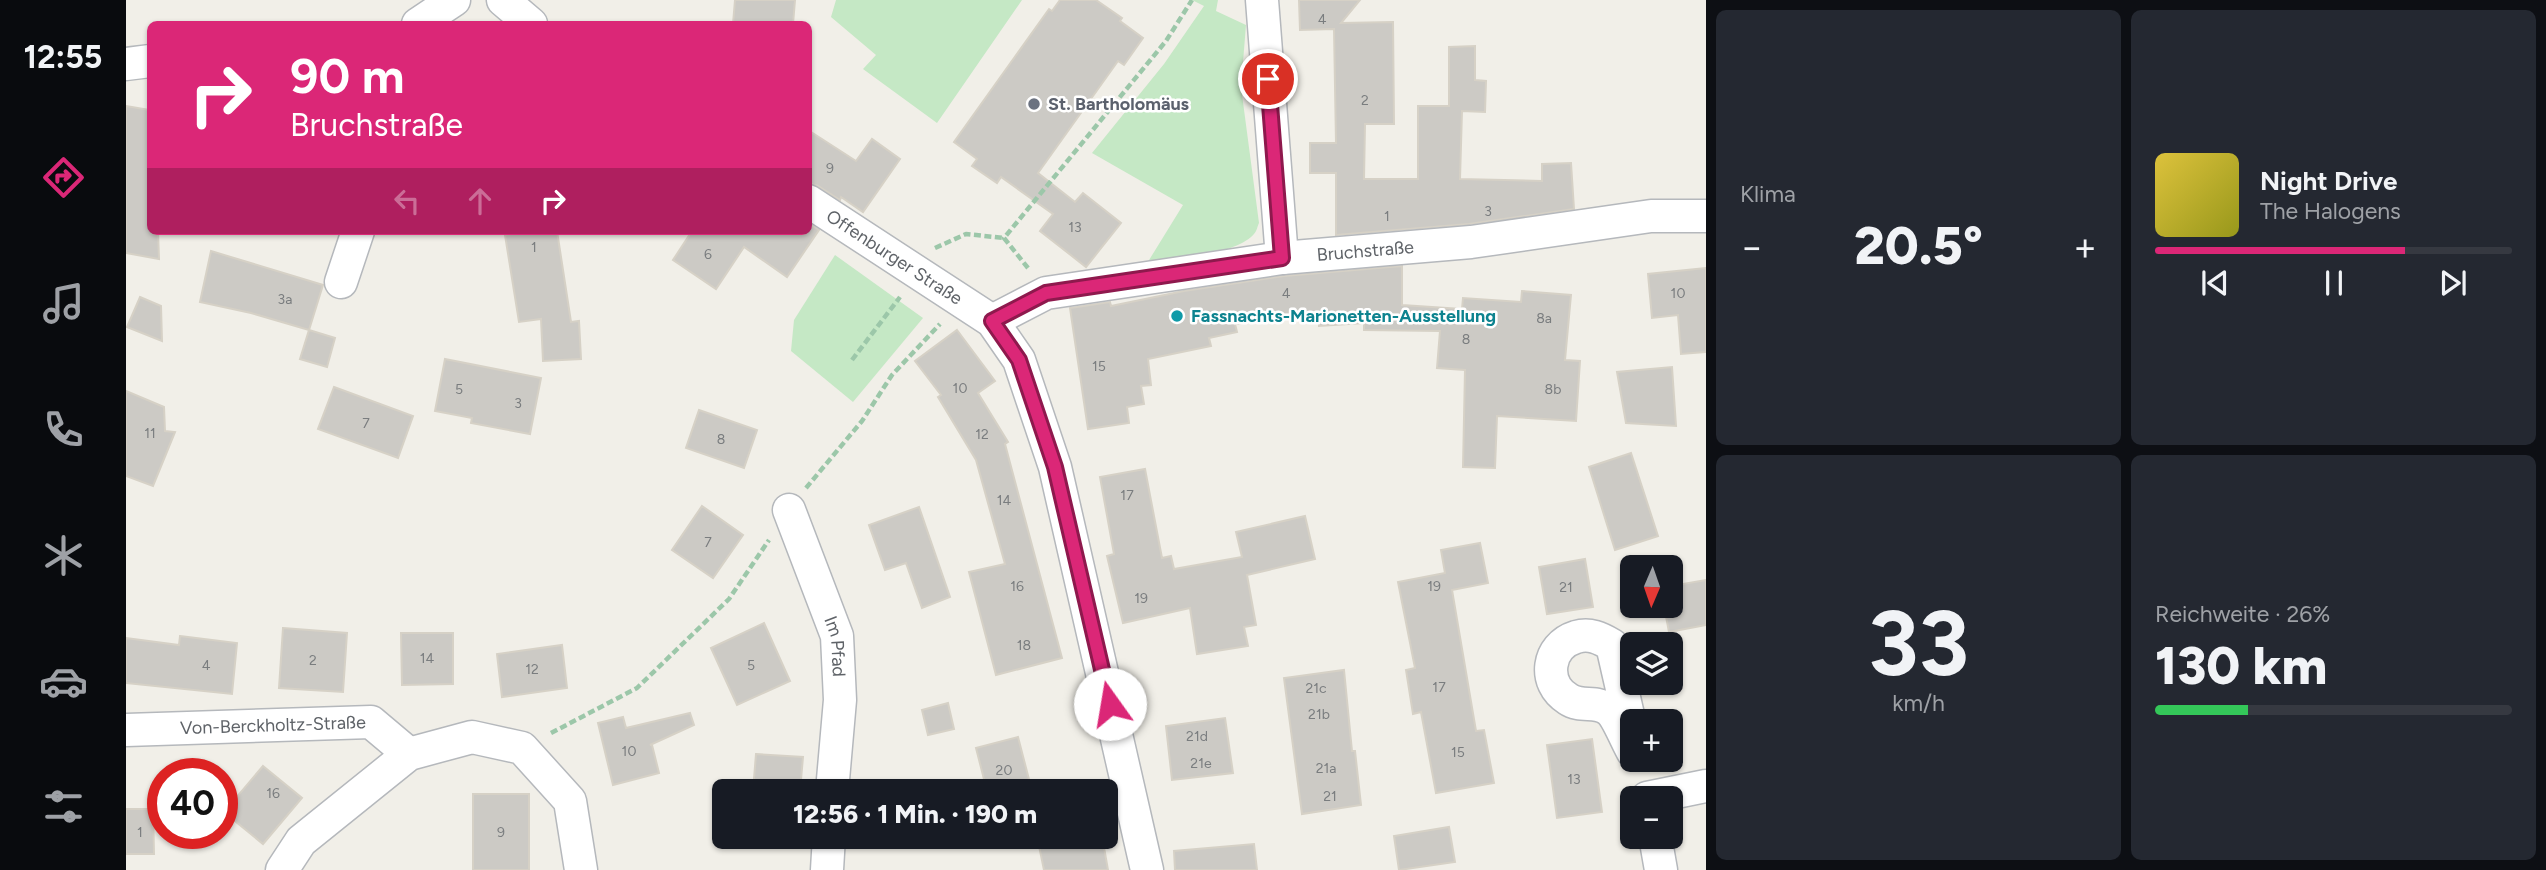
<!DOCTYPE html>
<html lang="de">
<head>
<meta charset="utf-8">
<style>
  :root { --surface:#171b24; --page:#242831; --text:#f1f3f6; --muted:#9ea1a6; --line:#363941; --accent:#db2777 }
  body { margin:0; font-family:Figtree,sans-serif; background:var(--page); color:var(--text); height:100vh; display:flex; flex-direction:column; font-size:26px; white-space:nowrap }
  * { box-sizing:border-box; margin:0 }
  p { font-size:23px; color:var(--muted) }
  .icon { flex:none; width:38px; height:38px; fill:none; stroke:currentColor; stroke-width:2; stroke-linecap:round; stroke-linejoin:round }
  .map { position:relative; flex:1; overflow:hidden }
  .panel { display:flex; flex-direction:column; gap:10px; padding:10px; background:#0d0f14; width:840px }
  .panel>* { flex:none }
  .top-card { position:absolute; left:21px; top:21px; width:665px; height:214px; border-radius:10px; box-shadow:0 2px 5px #0004; background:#db2777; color:#fff; overflow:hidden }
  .needle { width:46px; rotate:182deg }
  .buttons { position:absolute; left:1494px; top:555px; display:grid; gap:14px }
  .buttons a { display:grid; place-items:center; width:63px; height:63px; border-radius:10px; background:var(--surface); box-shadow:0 2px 5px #0004; font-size:35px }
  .speed { position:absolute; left:21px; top:758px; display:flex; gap:14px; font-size:35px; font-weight:700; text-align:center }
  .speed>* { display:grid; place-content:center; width:91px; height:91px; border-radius:50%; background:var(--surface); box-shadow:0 2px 5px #0004; line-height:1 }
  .speed .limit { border:10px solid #d22; background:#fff; color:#111 }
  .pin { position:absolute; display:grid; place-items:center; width:60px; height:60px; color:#fff; margin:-30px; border:4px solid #fff; border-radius:50%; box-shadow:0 2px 7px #0007 }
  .me { position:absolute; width:77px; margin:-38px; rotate:347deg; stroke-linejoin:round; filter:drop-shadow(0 0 5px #0008) }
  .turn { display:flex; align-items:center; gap:24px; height:147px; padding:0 28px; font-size:32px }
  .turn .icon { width:91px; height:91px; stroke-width:2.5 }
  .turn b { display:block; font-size:49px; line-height:60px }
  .lanes { display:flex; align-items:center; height:66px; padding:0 28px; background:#0003; justify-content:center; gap:35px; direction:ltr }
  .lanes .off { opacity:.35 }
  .big { font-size:52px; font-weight:800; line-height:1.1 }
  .panel .tile { flex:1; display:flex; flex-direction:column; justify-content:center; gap:10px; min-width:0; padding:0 24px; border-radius:10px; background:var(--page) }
  .panel .dial { align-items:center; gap:0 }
  .dial b { font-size:91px; line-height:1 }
  .song { display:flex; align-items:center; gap:21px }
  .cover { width:84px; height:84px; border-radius:10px; background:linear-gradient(135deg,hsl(50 70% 55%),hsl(60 70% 35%)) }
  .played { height:7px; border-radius:4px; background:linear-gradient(90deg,var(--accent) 70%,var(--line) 70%) }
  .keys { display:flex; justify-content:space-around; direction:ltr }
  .heat { display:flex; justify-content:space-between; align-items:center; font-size:38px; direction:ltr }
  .charge { height:10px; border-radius:5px; background:linear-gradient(90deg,#34c759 26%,var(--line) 0) }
  .panel .tiles { flex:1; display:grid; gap:10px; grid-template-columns:repeat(2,1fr) }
  .trip { position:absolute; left:586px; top:779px; width:406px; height:70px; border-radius:10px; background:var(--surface); box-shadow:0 2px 5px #0004; font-weight:800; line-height:70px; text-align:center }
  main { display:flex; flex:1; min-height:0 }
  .tabs { display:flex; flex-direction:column; width:126px; justify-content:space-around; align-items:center; background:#090b0e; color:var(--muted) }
  .tabs .icon { width:49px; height:49px }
  .tabs .current { color:var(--accent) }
  .tabs b { font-size:32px; color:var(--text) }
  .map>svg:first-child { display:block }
  .green { fill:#c5e8c5 }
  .building { fill:#cccac5; stroke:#d6d1c6; stroke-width:2 }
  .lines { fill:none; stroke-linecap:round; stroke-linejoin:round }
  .minor-casing { stroke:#b5b8bc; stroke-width:35 }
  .path { stroke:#9cc7a9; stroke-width:4.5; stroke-dasharray:7 3.5; stroke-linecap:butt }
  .minor { stroke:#fff; stroke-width:32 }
  .route-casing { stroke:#8e194d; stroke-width:18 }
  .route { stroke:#db2777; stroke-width:12 }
  .worship-dot { fill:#6b7280; stroke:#fff; stroke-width:2.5 }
  .culture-dot { fill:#0f9aa8; stroke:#fff; stroke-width:2.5 }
  .labels { text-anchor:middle; stroke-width:5; stroke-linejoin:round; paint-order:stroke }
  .number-label { font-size:14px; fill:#7a7d7f }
  .worship-label { font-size:18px; font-weight:bold; fill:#5b616d; stroke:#fff; text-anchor:start }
  .street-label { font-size:18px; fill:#5f6368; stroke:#fff }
  .culture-label { font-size:18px; font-weight:bold; fill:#0d838f; stroke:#fff; text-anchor:start }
</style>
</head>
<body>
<main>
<nav class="tabs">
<b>12:55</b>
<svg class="icon current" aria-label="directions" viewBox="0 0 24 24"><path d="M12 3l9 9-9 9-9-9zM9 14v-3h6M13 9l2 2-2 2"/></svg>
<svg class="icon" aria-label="music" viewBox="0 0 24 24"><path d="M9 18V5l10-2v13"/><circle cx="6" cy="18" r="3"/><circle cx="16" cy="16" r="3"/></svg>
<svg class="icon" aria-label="phone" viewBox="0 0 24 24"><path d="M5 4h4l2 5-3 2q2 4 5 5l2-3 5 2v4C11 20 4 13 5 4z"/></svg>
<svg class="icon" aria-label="climate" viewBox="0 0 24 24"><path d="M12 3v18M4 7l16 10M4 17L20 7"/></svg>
<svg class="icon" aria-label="car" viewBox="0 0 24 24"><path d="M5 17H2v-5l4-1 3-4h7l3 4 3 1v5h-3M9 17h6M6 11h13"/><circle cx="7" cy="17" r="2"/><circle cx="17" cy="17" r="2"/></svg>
<svg class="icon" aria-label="filters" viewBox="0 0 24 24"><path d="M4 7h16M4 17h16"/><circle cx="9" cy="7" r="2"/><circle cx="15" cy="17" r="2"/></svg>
</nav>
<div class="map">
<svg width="1580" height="870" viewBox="0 0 1580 870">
  <rect width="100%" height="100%" fill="#f1efe8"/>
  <g class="green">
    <path d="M710,0H896L811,123L737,69L750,55L705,17Z"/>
    <path d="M1066,0H1092L1090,11L1120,25L1115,87L1133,223C1131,227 1131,231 1128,234C1113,253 1045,262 1020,265L1057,205L966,153L1038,64L1078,6Z"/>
    <path d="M709,255L797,318L727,402L665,351L668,320Z"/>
  </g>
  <g class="building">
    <path d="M609,0H669L667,24H607Z"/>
    <path d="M934,0H970L996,18L994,21L1017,38L998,65L992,61L912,173L949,202L957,193L995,223L960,267L914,231L927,214L875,177L871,183L846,166L851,159L828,142L923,9L926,11Z"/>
    <path d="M1173,0H1234L1215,23L1267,22L1268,124H1239L1238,179H1292V106H1323V47L1349,46V80L1360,81L1359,112L1336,111L1334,179L1416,181V164L1445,163L1448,209L1343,224L1210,235V173H1184V143H1210L1208,29L1174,30Z"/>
    <path d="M0,106L24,110V231H32L33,259L0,253Z"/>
    <path d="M682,130L730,161L746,139L774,159L737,212L715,197L714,200L692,186L682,183Z"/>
    <path d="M682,223L693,230L661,277L618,247L590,289L547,260L566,231H682Z"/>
    <path d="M402,231H431L445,322L453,321L455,359L417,361L415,319L393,322L379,235Z"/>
    <path d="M85,251L197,285L183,330L125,313L74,302Z"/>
    <path d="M1276,266V305L1336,309L1337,298L1395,302L1396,291L1445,295L1439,360L1454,361L1450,421L1371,416L1369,468L1337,467L1339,370L1311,368L1314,331L1238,330V323L1193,326V314L1109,324L1111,332L1083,338L1085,346L1022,359L1025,385L1015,386L1018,404L1001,407L1003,423L962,429L944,308L984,302L985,306L1058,291L1158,276Z"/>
    <path d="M1580,268V352L1555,354L1552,315L1526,318L1522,274Z"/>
    <path d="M14,297L35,306L36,341L1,327Z"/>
    <path d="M183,330L209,338L201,367L174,359Z"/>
    <path d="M831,330L869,381L852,393L882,442L879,444L936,658L870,675L843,572L879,564L850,460L812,397L815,395L789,361Z"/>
    <path d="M319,359L415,378L404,434L345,423L346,418L309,411Z"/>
    <path d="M1546,367L1550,426L1500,423L1491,372Z"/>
    <path d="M208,387L287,416L272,458L192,429Z"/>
    <path d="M0,391L38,407L39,431L49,432L27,486L0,476Z"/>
    <path d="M573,410L631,430L618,468L560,448Z"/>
    <path d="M1505,453L1532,536L1489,550L1463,467Z"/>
    <path d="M1019,469L1036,558L1045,556L1048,569L1116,557L1110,532L1179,516L1189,559L1121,575L1130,625L1118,627L1122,646L1071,654L1064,608L997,623L981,556L988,554L974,477Z"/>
    <path d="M576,506L617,535L587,578L546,550Z"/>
    <path d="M793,507L824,597L796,608L780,563L759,570L743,525Z"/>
    <path d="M1354,543L1362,583L1326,590L1350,731L1358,730L1368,783L1310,793L1295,712L1287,714L1280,670L1289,668L1272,582L1319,573L1315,550Z"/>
    <path d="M1459,559L1467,607L1421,614L1413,567Z"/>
    <path d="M1580,580V625L1543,632L1538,606H1545V586Z"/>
    <path d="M638,623L664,681L611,705L585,648Z"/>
    <path d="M157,628L221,633L217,692L153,688Z"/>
    <path d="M275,633H327V684L276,685Z"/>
    <path d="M54,636L111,643L106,694L0,683V638L53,645Z"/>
    <path d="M436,645L441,688L376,697L371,654Z"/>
    <path d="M1218,670L1226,751H1229L1235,805L1176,814L1158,678Z"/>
    <path d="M822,703L828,729L802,735L796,710Z"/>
    <path d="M564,713L568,725L524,745H526L533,773L487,785L472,723L497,717L500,728Z"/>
    <path d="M1099,718L1107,773L1046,780L1040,726Z"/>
    <path d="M892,737L906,791H861L850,748Z"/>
    <path d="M1466,739L1476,812L1431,818L1421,745Z"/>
    <path d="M630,754L677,757L674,791H627Z"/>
    <path d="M137,766L176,798L137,844L98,812Z"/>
    <rect x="347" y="794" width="56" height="76"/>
    <path d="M0,809H27L28,854H0Z"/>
    <path d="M1323,827L1329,862L1273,870L1268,836Z"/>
    <path d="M963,836H976L982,870H918L913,846Z"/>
    <path d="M1128,844L1131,870H1049L1048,851Z"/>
  </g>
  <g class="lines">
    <g class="minor-casing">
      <g id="minor">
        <path d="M377,0L405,24"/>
        <path d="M1136,0L1156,258"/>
        <path d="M292,24L328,0"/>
        <path d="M0,64L24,61"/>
        <path id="s1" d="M682,201L866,321L893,360L929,467L1021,870"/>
        <path d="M215,282L232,231"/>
        <path id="s2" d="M866,321L920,293L1156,258L1345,242L1525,216H1580"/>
        <path id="s3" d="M663,510L711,636L714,700L706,791"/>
        <path id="s4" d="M0,730L245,722L283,754"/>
        <path d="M1507,737L1486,645C1474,638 1464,633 1450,637C1421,646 1416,683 1442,699C1455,708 1471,700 1483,710C1491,716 1501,742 1507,752"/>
        <path d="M1521,798L1580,786"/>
        <path d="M1529,836L1535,870"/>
        <path d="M156,870L175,841L283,754L346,737L396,748L444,801L455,870"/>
        <path d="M701,870L703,836"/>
      </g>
    </g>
    <g class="path">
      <path d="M809,248L840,234L878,238"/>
      <path d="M902,268L878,238L1040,41L1066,0"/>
      <path d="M726,360L774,297"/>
      <path d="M680,488L736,421L766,375L814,324"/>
      <path d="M425,733L511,688L603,599L643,540"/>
    </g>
    <use href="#minor" class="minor"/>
  </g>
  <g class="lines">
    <g class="route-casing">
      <path id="route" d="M984,704L929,467L893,360L866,321L920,293L1156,258L1142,79"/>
    </g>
    <use href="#route" class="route"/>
  </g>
  <circle class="worship-dot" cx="908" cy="104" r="7"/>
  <circle class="culture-dot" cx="1051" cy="316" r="7"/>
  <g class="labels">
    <g class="number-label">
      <text x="1196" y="24">4</text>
      <text x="1239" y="105">2</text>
      <text x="704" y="173">9</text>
      <text x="1362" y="216">3</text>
      <text x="1261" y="221">1</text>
      <text x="949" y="232">13</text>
      <text x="408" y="252">1</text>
      <text x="582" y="259">6</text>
      <text x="1160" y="298">4</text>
      <text x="1552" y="298">10</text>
      <text x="159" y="304">3a</text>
      <text x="1418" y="323">8a</text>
      <text x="1340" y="344">8</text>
      <text x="973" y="371">15</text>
      <text x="834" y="393">10</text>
      <text x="333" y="394">5</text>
      <text x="1427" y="394">8b</text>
      <text x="392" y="408">3</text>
      <text x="240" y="428">7</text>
      <text x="24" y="438">11</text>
      <text x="856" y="439">12</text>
      <text x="595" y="444">8</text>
      <text x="1001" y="500">17</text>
      <text x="878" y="505">14</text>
      <text x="582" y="547">7</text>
      <text x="891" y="591">16</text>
      <text x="1308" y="591">19</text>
      <text x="1440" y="592">21</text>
      <text x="1015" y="603">19</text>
      <text x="898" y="650">18</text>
      <text x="301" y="663">14</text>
      <text x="187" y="665">2</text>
      <text x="80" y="670">4</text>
      <text x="625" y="670">5</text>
      <text x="406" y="674">12</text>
      <text x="1313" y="692">17</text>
      <text x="1190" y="693">21c</text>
      <text x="1193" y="719">21b</text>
      <text x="1071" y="741">21d</text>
      <text x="503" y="756">10</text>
      <text x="1332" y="757">15</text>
      <text x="1075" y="768">21e</text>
      <text x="1200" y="773">21a</text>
      <text x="878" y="775">20</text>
      <text x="1448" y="784">13</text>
      <text x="147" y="798">16</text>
      <text x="1204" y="801">21</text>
      <text x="14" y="837">1</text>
      <text x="375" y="837">9</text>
    </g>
    <g class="worship-label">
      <text x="922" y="110">St. Bartholomäus</text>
    </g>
    <g class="street-label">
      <text dy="6" stroke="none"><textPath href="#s2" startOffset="383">Bruchstraße</textPath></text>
      <text dy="6" stroke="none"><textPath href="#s1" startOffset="103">Offenburger Straße</textPath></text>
      <text dy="6" stroke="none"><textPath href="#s3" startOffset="145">Im Pfad</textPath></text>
      <text dy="6" stroke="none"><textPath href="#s4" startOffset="147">Von-Berckholtz-Straße</textPath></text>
    </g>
    <g class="culture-label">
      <text x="1065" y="322">Fassnachts-Marionetten-Ausstellung</text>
    </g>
  </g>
</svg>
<div class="buttons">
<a><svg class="needle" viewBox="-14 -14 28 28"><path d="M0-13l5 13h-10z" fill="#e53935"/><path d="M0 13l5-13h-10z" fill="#9ea1a6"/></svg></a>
<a><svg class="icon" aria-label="layers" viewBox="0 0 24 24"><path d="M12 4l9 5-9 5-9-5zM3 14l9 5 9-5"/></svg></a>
<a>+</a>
<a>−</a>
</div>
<div class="speed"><div class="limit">40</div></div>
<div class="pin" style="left:1142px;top:79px;background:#d93025"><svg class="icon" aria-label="arrive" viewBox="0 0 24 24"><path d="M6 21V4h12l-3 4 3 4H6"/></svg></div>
<svg class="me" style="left:984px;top:704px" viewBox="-20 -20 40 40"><circle r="19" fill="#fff"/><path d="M0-13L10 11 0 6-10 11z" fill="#db2777"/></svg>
<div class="trip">12:56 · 1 Min. · 190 m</div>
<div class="top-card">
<div class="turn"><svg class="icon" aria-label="right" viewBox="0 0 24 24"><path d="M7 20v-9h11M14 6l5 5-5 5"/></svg><div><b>90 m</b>Bruchstraße</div></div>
<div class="lanes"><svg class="icon off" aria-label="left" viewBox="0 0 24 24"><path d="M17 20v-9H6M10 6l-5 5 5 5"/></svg><svg class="icon off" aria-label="ahead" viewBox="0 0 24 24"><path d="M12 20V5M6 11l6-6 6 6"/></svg><svg class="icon" aria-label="right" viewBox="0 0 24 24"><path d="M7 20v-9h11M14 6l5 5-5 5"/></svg></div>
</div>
</div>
<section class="panel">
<div class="tiles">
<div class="tile"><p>Klima</p>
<div class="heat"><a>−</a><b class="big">20.5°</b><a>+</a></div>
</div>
<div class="tile">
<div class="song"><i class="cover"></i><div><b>Night Drive</b><p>The Halogens</p></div></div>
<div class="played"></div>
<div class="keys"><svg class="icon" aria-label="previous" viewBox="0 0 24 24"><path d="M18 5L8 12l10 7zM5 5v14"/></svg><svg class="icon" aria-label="pause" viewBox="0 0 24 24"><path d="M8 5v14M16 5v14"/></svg><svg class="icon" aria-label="next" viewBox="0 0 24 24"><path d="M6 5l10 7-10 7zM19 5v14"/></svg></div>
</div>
<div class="tile dial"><b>33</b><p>km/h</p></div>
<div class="tile"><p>Reichweite · 26%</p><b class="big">130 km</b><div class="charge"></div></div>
</div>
</section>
</main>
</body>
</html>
